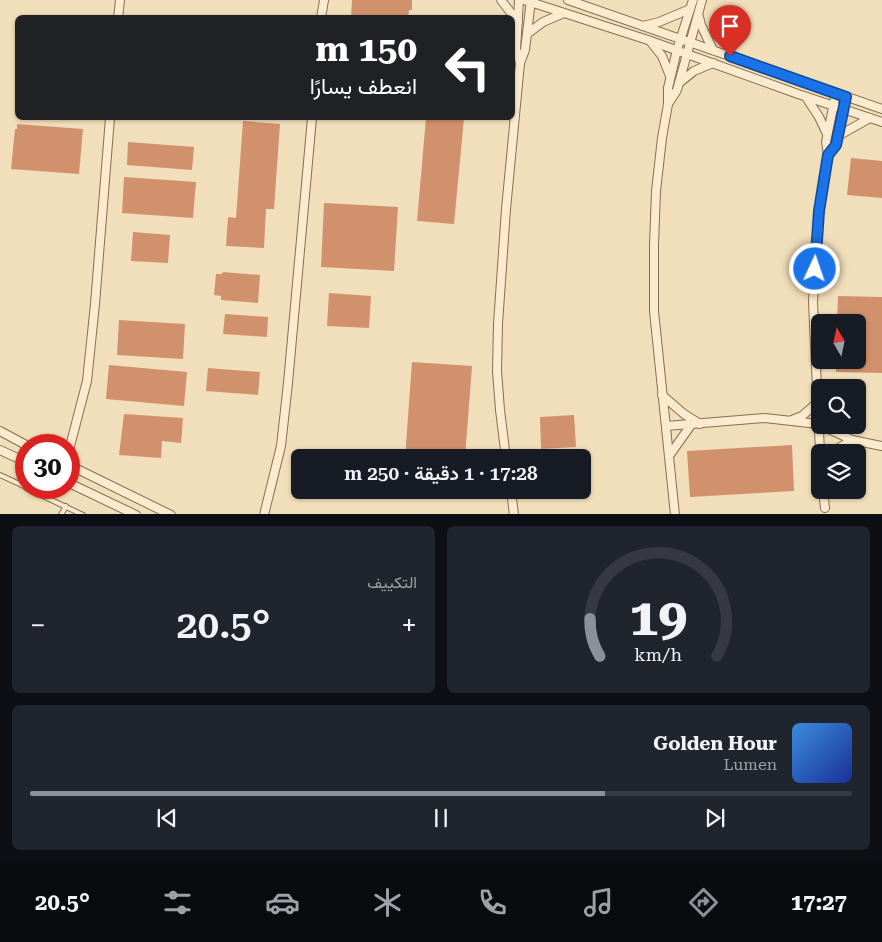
<!DOCTYPE html>
<html lang="ar">
<head>
<meta charset="utf-8">
<style>
  :root { --surface:#171b24; --page:#20242c; --text:#f1f3f6; --muted:#9ea1a6; --line:#363941; --accent:#8c9099 }
  body { margin:0; font-family:"Roboto Serif",Vazirmatn,serif; background:var(--page); color:var(--text); direction:rtl; height:100vh; display:flex; flex-direction:column; font-size:19px; white-space:nowrap }
  * { box-sizing:border-box; margin:0 }
  p { font-size:16px; color:var(--muted) }
  .icon { flex:none; width:28px; height:28px; fill:none; stroke:currentColor; stroke-width:2; stroke-linecap:round; stroke-linejoin:round }
  .map { position:relative; height:514px; overflow:hidden; direction:ltr }
  .sheet { display:flex; flex-direction:column; gap:12px; padding:12px; background:#0d0f14; flex:1 }
  .sheet>* { flex:none }
  .top-card { position:absolute; left:15px; top:15px; width:500px; height:105px; border-radius:8px; box-shadow:0 1px 4px #0004; direction:rtl; background:#202124; color:#fff; overflow:hidden }
  .needle { width:32px; rotate:351deg }
  .controls { position:absolute; left:811px; top:314px; display:grid; gap:10px }
  .controls a { display:grid; place-items:center; width:55px; height:55px; border-radius:8px; background:var(--surface); box-shadow:0 1px 4px #0004; font-size:25px }
  .speed { position:absolute; left:15px; top:434px; display:flex; gap:10px; font-size:25px; font-weight:700; text-align:center }
  .speed>* { display:grid; place-content:center; width:65px; height:65px; border-radius:50%; background:var(--surface); box-shadow:0 1px 4px #0004; line-height:1 }
  .speed .limit { border:8px solid #d22; background:#fff; color:#111 }
  .pin { position:absolute; display:grid; place-items:center; width:42px; height:42px; color:#fff; margin:-51px -21px; border-radius:50% 50% 50% 0; rotate:-45deg; box-shadow:0 0 5px #0007 }
  .pin .icon { rotate:45deg }
  .me { position:absolute; width:55px; margin:-28px; rotate:3deg; stroke-linejoin:round; filter:drop-shadow(0 0 4px #0008) }
  .turn { display:flex; align-items:center; gap:18px; height:105px; padding:0 15px; font-size:22px }
  .turn .icon { width:65px; height:65px; stroke-width:2.5 }
  .turn b { display:block; font-size:35px; line-height:42px }
  .big { font-size:38px; font-weight:600; line-height:1.1 }
  .sheet .widget { flex:1; display:flex; flex-direction:column; justify-content:center; gap:8px; min-width:0; padding:0 18px; border-radius:8px; background:var(--page) }
  .sheet .dial { align-items:center; gap:0 }
  .dial svg { height:130px; overflow:visible; fill:none; stroke:var(--line); stroke-width:7; stroke-linecap:round; text-anchor:middle }
  .dial text { fill:var(--text); stroke:none }
  .song { display:flex; align-items:center; gap:15px }
  .cover { width:60px; height:60px; border-radius:8px; background:linear-gradient(135deg,hsl(210 70% 55%),hsl(230 70% 35%)) }
  .played { height:5px; border-radius:2px; background:linear-gradient(90deg,var(--accent) 70%,var(--line) 70%) }
  .keys { display:flex; justify-content:space-around; direction:ltr }
  .heat { display:flex; justify-content:space-between; align-items:center; font-size:28px; direction:ltr }
  .sheet .tiles { flex:1; display:grid; gap:12px; grid-template-columns:1fr 1fr }
  .widget:last-child { grid-column:span 2 }
  .trip { position:absolute; left:291px; top:449px; width:300px; height:50px; border-radius:8px; background:var(--surface); box-shadow:0 1px 4px #0004; font-weight:600; line-height:50px; text-align:center; direction:rtl }
  .tabs { display:flex; height:80px; justify-content:space-around; align-items:center; background:#090b0e; color:var(--muted) }
  .tabs .icon { width:35px; height:35px }
  .tabs .active { color:var(--accent) }
  .tabs b { font-size:22px; color:var(--text) }
  .map>svg:first-child { display:block }
  .building { fill:#d2916d }
  .lines { fill:none; stroke-linecap:round; stroke-linejoin:round }
  .service-casing { stroke:#896d53; stroke-width:6 }
  .minor-casing { stroke:#896d53; stroke-width:10 }
  .service { stroke:#fbebce; stroke-width:4 }
  .minor { stroke:#fbebce; stroke-width:8 }
  .route-casing { stroke:#114b97; stroke-width:12 }
  .route { stroke:#1a73e8; stroke-width:9 }
</style>
</head>
<body>
<div class="map">
<svg width="882" height="515" viewBox="0 0 882 515">
  <rect width="100%" height="100%" fill="#f1deba"/>
  <g class="building">
    <path d="M352,0H412V10H409L408,18L387,16V18H351Z"/>
    <path d="M426,118H464L454,224L417,221Z"/>
    <path d="M243,121L280,124L274,209H266L264,248L226,246L228,217L236,218Z"/>
    <path d="M17,124L83,129L79,174L11,169L15,129H17Z"/>
    <path d="M128,142L194,147L192,170L127,165Z"/>
    <path d="M851,158L882,161V198L847,195Z"/>
    <path d="M124,177L196,182L193,218L122,213Z"/>
    <path d="M324,203L398,207L394,271L321,267Z"/>
    <path d="M133,232L170,235L168,263L131,261Z"/>
    <path d="M223,272L260,275L258,303L221,300V296L214,295L216,274H222Z"/>
    <path d="M329,293L371,296L369,328L327,326Z"/>
    <path d="M838,296L882,297V373L836,372V360H858V322H837Z"/>
    <path d="M225,314L268,317L267,337L223,334Z"/>
    <path d="M119,320L185,324L183,359L117,355Z"/>
    <path d="M412,362L472,366L465,458H405Z"/>
    <path d="M109,365L187,372L184,406L106,399Z"/>
    <path d="M208,368L260,372L258,395L206,391Z"/>
    <path d="M124,414L183,418L181,443L162,441L161,458L119,455Z"/>
    <path d="M574,415L576,447L541,449L540,417Z"/>
    <path d="M792,445L794,491L690,497L687,451Z"/>
  </g>
  <g class="lines">
    <g class="service-casing">
      <g id="service">
        <path d="M0,475L26,487"/>
        <path d="M26,488L83,515"/>
        <path d="M61,515L66,506"/>
      </g>
    </g>
    <g class="minor-casing">
      <g id="minor">
        <path d="M501,0L518,22"/>
        <path d="M524,0L648,40L798,94L882,122"/>
        <path d="M568,0L882,109"/>
        <path d="M699,17L701,25L713,50"/>
        <path d="M118,18L120,0"/>
        <path d="M321,18L324,0"/>
        <path d="M643,26L659,22L690,9"/>
        <path d="M527,34L543,22L564,13"/>
        <path d="M650,41L662,56L670,76"/>
        <path d="M520,63L525,50L531,0"/>
        <path d="M679,83L694,71L713,63"/>
        <path d="M806,97L819,117L827,134"/>
        <path d="M668,104L677,90L702,0"/>
        <path d="M838,136L870,118"/>
        <path d="M828,155L836,145L846,97"/>
        <path d="M662,395L684,414L700,424"/>
        <path d="M792,420L802,416L817,403"/>
        <path d="M666,426L765,418L818,424L852,440L882,446"/>
        <path d="M0,431L26,445"/>
        <path d="M0,450L26,462"/>
        <path d="M69,450L87,381L95,304L110,118"/>
        <path d="M820,452L813,302L819,211L828,155L826,142L836,93"/>
        <path d="M832,452L852,440"/>
        <path d="M669,456L691,425"/>
        <path d="M506,458L500,410L497,371L498,324L506,209L520,63L516,49L519,0"/>
        <path d="M69,465L171,515"/>
        <path d="M69,483L136,515"/>
        <path d="M511,490L514,515"/>
        <path d="M823,490L825,508"/>
        <path d="M264,515L281,446L288,383L312,118"/>
        <path d="M675,515L654,311V245L656,191L662,138L668,104V88L677,50L693,0"/>
      </g>
    </g>
    <use href="#service" class="service"/>
    <use href="#minor" class="minor"/>
  </g>
  <g class="lines">
    <g class="route-casing">
      <path id="route" d="M730,56L846,97L836,145L828,155L819,211L815,269"/>
    </g>
    <use href="#route" class="route"/>
  </g>
</svg>
<div class="controls">
<a><svg class="needle" viewBox="-14 -14 28 28"><path d="M0-13l5 13h-10z" fill="#e53935"/><path d="M0 13l5-13h-10z" fill="#9ea1a6"/></svg></a>
<a><svg class="icon" aria-label="search" viewBox="0 0 24 24"><circle cx="10" cy="10" r="6"/><path d="M15 15l6 6"/></svg></a>
<a><svg class="icon" aria-label="layers" viewBox="0 0 24 24"><path d="M12 4l9 5-9 5-9-5zM3 14l9 5 9-5"/></svg></a>
</div>
<div class="speed"><div class="limit">30</div></div>
<div class="pin" style="left:730px;top:56px;background:#d93025"><svg class="icon" aria-label="arrive" viewBox="0 0 24 24"><path d="M6 21V4h12l-3 4 3 4H6"/></svg></div>
<svg class="me" style="left:815px;top:269px" viewBox="-20 -20 40 40"><circle r="17" fill="#1a73e8" stroke="#fff" stroke-width="3"/><path d="M0-11L8 9 0 5-8 9z" fill="#fff"/></svg>
<div class="trip">17:28 · 1 دقيقة · 250 m</div>
<div class="top-card">
<div class="turn"><svg class="icon" aria-label="left" viewBox="0 0 24 24"><path d="M17 20v-9H6M10 6l-5 5 5 5"/></svg><div><b>150 m</b>انعطف يسارًا</div></div>
</div>
</div>
<section class="sheet">
<div class="tiles">
<div class="widget dial"><svg viewBox="0 0 100 80">
<path d="M14 69A42 42 0 1 1 86 69"/>
<path d="M14 69A42 42 0 0 1 8 46" stroke="#8c9099"/>
<text x="50" y="56" font-size="32" font-weight="700">19</text>
<text x="50" y="72" font-size="11">km/h</text>
</svg></div>
<div class="widget"><p>التكييف</p>
<div class="heat"><a>−</a><b class="big">20.5°</b><a>+</a></div>
</div>
<div class="widget">
<div class="song"><i class="cover"></i><div><b>Golden Hour</b><p>Lumen</p></div></div>
<div class="played"></div>
<div class="keys"><svg class="icon" aria-label="previous" viewBox="0 0 24 24"><path d="M18 5L8 12l10 7zM5 5v14"/></svg><svg class="icon" aria-label="pause" viewBox="0 0 24 24"><path d="M8 5v14M16 5v14"/></svg><svg class="icon" aria-label="next" viewBox="0 0 24 24"><path d="M6 5l10 7-10 7zM19 5v14"/></svg></div>
</div>
</div>
</section>
<nav class="tabs">
<b>17:27</b>
<svg class="icon active" aria-label="directions" viewBox="0 0 24 24"><path d="M12 3l9 9-9 9-9-9zM9 14v-3h6M13 9l2 2-2 2"/></svg>
<svg class="icon" aria-label="music" viewBox="0 0 24 24"><path d="M9 18V5l10-2v13"/><circle cx="6" cy="18" r="3"/><circle cx="16" cy="16" r="3"/></svg>
<svg class="icon" aria-label="phone" viewBox="0 0 24 24"><path d="M5 4h4l2 5-3 2q2 4 5 5l2-3 5 2v4C11 20 4 13 5 4z"/></svg>
<svg class="icon" aria-label="climate" viewBox="0 0 24 24"><path d="M12 3v18M4 7l16 10M4 17L20 7"/></svg>
<svg class="icon" aria-label="car" viewBox="0 0 24 24"><path d="M5 17H2v-5l4-1 3-4h7l3 4 3 1v5h-3M9 17h6M6 11h13"/><circle cx="7" cy="17" r="2"/><circle cx="17" cy="17" r="2"/></svg>
<svg class="icon" aria-label="filters" viewBox="0 0 24 24"><path d="M4 7h16M4 17h16"/><circle cx="9" cy="7" r="2"/><circle cx="15" cy="17" r="2"/></svg>
<b>20.5°</b>
</nav>
</body>
</html>
